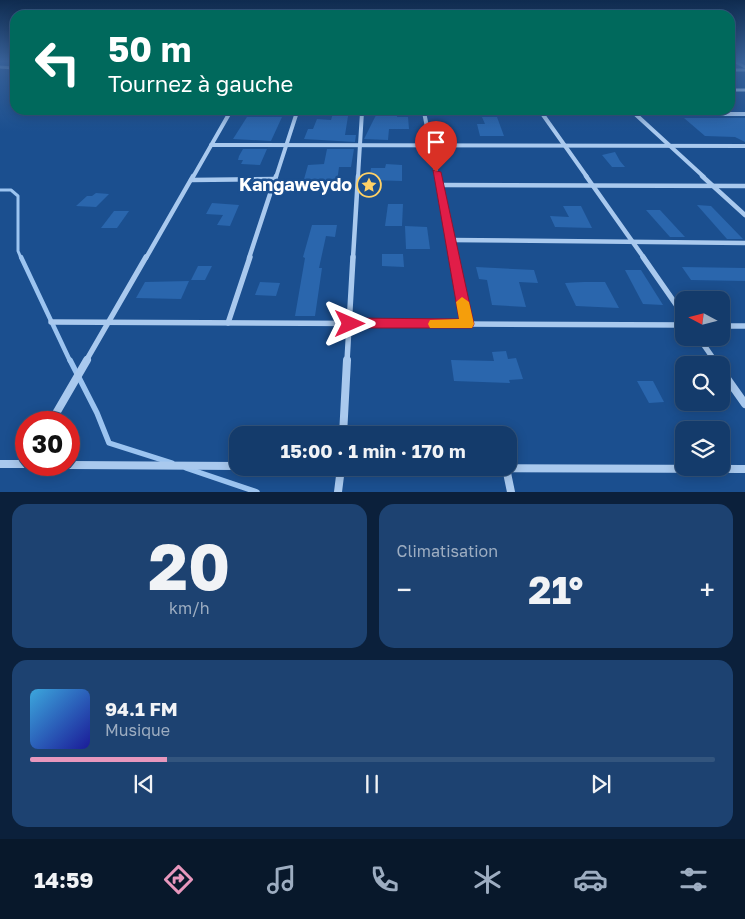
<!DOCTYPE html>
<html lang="fr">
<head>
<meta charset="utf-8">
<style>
  :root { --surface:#143b6b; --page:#1d4271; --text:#f1f3f6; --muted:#9dadc1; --line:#33557e; --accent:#e797bd }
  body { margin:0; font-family:"Golos Text",sans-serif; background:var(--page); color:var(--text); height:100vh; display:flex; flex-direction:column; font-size:19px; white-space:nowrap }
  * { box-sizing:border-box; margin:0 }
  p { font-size:16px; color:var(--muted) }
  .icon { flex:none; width:28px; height:28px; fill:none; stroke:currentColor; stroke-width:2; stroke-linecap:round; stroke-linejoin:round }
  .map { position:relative; height:492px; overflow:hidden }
  .panel { display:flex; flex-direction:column; gap:12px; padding:12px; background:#0b203b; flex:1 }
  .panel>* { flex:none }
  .banner { position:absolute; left:10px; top:10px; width:725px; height:105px; border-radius:15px; box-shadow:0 2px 12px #0003,0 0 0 1px var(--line); background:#00695c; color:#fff; overflow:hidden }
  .needle { width:32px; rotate:277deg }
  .tools { position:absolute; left:675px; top:291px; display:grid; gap:10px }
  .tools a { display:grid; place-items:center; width:55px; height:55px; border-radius:10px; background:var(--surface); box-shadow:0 2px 12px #0003,0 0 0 1px var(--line); font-size:25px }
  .speed { position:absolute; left:15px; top:411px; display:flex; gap:10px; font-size:25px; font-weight:700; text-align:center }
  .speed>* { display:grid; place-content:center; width:65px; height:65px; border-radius:50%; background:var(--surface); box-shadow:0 2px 12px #0003,0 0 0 1px var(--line); line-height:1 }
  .speed .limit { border:8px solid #d22; background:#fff; color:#111 }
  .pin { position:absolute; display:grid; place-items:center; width:42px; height:42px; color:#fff; margin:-51px -21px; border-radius:50% 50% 50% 0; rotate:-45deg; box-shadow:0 0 5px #0007 }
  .pin .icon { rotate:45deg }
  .me { position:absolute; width:55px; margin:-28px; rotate:90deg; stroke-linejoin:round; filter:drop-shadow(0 0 4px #0008) }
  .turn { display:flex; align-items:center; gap:18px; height:105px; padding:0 15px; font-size:22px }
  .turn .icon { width:65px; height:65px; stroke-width:2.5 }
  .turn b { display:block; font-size:35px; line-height:42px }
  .big { font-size:38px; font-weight:700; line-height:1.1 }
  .panel .widget { flex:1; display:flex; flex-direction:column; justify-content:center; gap:8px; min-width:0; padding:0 18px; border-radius:15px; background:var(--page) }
  .panel .dial { align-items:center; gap:0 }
  .dial b { font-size:65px; line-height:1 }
  .song { display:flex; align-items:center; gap:15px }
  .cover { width:60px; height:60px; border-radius:8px; background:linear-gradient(135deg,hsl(200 70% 55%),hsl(240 70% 35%)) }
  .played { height:5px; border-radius:2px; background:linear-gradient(90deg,var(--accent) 20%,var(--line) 20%) }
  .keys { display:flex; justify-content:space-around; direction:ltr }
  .heat { display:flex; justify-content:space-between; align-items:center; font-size:28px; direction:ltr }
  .panel .tiles { flex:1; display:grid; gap:12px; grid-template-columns:1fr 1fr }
  .widget:last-child { grid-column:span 2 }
  .trip { position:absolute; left:229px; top:426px; width:288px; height:50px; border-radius:15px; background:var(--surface); box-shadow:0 2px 12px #0003,0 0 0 1px var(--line); font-weight:700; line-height:50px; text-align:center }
  .tab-bar { display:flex; height:80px; justify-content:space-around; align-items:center; background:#08182b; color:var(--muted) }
  .tab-bar .icon { width:35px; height:35px }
  .tab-bar .selected { color:var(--accent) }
  .tab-bar b { font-size:22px; color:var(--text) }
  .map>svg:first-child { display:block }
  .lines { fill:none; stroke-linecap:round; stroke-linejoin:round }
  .stream-far2 { stroke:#9cc4f0; stroke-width:3 }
  .stream-far1 { stroke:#9cc4f0; stroke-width:4.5 }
  .stream { stroke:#9cc4f0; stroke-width:5.5 }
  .building { fill:#2a66ad }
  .minor-far4 { stroke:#a9c9ee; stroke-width:3 }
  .minor-far3 { stroke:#a9c9ee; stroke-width:4 }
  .minor-far2 { stroke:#a9c9ee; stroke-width:4.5 }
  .minor-far1 { stroke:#a9c9ee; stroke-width:5.5 }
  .minor { stroke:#a9c9ee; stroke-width:8 }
  .route { fill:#e11d48; stroke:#92132f }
  .slow { fill:#f59e0b }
  .labels { text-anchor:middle; stroke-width:5; stroke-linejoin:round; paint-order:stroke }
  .poi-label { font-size:18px; font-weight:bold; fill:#fff; stroke:#1b4f8f; text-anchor:end }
</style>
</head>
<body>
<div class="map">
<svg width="745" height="492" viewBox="0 0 745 492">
  <rect width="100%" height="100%" fill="#1b4f8f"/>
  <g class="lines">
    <path class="stream-far2" d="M0,190H11L18,196V251L21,258"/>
    <path class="stream-far1" d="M21,257L70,361"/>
    <g class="stream">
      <path d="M70,360L97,413L109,443L172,463"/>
      <path d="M186,468L257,492"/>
    </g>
  </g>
  <g class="building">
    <path d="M334,110H349L345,135H356L355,142L304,139L308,129H313L317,119L331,120Z"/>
    <path d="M385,110H397V117H408L409,129H389L388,140L364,139L377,113H385Z"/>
    <path d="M247,117H282L271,141L233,139Z"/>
    <path d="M482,117H497L504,136H480L477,124H485Z"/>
    <path d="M684,118H745V142L735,137L705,136Z"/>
    <path d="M243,149H267L260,165L241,164L243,160H238L239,156Z"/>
    <path d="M327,149H354L351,167H339L337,182H320L318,190H301L308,165L324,164Z"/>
    <path d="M615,152L620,161L625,167H612L602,155Z"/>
    <path d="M386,164L402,165V181L369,180L371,168H385Z"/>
    <path d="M96,193L109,194L96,207L76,206L87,196H92Z"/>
    <path d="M212,203L239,205L230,226L217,225L223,215L206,214Z"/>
    <path d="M388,204H403L402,226H385Z"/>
    <path d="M697,205L711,206L743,239H727Z"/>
    <path d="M563,206H581L592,228L555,227L550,216L569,217Z"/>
    <path d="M646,210H660L685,237H670Z"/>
    <path d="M114,211H129L117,228H101Z"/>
    <path d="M312,225H337L335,237L326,236L319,268H322L315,316H295L305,258L303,257Z"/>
    <path d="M405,226L427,227L430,249H406Z"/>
    <path d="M382,254H403L404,267L382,266Z"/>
    <path d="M198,266H212L205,280H191Z"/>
    <path d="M476,267L534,270L538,283L519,282L526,307L492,305L487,280L479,279Z"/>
    <path d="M682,267L745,268V281L691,280Z"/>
    <path d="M625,270H641L663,305L643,304Z"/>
    <path d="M189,281L181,299L136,298L145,282Z"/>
    <path d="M260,282L280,283L276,296L255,295Z"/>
    <path d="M584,282H605L619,308L576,306L565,283Z"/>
    <path d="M506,351L508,359L516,358L523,379L509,380L510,383L454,381L451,360L494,361L492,352Z"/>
    <path d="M637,381H653L664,402L649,403Z"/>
  </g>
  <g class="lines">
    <g class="minor-far4">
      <path d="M736,62L745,67"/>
      <path d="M0,67L15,68"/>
      <path d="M730,70H745"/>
      <path d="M730,90H745"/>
      <path d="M225,110L228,113"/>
      <path d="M424,110L425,113"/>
      <path d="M540,110L542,113"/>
      <path d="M631,110L634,113"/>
      <path d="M678,110L681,113"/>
      <path d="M297,113L298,110"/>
      <path d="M362,113V110"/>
    </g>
    <g class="minor-far3">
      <path d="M227,112L229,114L297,113"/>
      <path d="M424,112L437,177"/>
      <path d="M541,112L587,177"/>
      <path d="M633,112L704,177"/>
      <path d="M680,112L682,114H745"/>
      <path d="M425,113L635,114"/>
      <path d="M211,145L745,146"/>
      <path d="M193,177L229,114"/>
      <path d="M276,177L297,112"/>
      <path d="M358,177L362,112"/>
    </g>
    <g class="minor-far2">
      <path d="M437,176L454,258"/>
      <path d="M586,176L644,258"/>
      <path d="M702,176L745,215"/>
      <path d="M191,180L276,179"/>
      <path d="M439,185L745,186"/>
      <path d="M450,240L745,243"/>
      <path d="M146,258L193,176"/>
      <path d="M249,258L276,176"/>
      <path d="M353,258L358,176"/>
    </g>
    <g class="minor-far1">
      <path d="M454,257L467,324"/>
      <path d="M643,257L684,316"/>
      <path d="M51,322L684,325"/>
      <path d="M228,323L250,257"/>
      <path d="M721,326H745"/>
      <path d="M699,338L715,361"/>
      <path d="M86,361L146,257"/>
      <path d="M347,361L353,257"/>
    </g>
    <g class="minor">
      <path d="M714,360L718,365"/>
      <path d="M721,370L745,404"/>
      <path d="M51,422L87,360"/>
      <path d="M343,435L347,360"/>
      <path d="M0,464H26"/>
      <path d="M69,465L238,466"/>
      <path d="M469,468L745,469"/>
      <path d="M506,468L511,492"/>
      <path d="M338,492L341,468"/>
    </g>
  </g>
  <linearGradient id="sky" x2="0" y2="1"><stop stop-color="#0f2b4f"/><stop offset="0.47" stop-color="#39639b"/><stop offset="1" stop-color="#39639b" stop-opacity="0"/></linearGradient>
  <rect width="745" height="131" fill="url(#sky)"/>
  <path class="route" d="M433,170L441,172L474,324L472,328H345L343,324L345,320L350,318L459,319Z"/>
  <path class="slow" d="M462,297L469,302L474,324L472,328H430L428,324L430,320L459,319L456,302Z"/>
  <defs>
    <g id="sight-ring" transform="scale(1.25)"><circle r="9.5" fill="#1b4f8f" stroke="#ffd166" stroke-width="1.5"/><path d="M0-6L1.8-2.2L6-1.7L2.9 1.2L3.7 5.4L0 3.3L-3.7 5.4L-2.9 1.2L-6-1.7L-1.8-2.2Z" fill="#ffd166"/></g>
  </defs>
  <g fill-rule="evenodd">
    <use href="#sight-ring" x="369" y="185"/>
  </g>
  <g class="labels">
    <g class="poi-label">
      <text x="352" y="191">Kangaweydo</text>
    </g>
  </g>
</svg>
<div class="tools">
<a><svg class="needle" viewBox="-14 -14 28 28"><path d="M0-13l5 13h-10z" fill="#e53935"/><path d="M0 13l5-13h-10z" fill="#9dadc1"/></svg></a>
<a><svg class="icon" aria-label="search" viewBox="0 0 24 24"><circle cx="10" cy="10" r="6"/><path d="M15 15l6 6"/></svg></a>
<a><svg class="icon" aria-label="layers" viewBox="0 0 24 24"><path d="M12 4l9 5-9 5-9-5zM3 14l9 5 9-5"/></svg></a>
</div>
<div class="speed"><div class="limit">30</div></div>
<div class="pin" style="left:436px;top:172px;background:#d93025"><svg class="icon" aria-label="arrive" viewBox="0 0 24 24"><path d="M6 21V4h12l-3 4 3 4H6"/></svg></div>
<svg class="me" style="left:350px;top:324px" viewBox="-20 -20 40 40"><path d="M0-17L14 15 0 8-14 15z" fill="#e11d48" stroke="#fff" stroke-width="4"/></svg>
<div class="trip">15:00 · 1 min · 170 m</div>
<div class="banner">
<div class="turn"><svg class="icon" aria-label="left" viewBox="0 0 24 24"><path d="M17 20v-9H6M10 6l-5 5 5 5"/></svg><div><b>50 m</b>Tournez à gauche</div></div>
</div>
</div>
<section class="panel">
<div class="tiles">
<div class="widget dial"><b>20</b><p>km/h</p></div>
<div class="widget"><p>Climatisation</p>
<div class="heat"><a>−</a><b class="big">21°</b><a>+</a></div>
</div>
<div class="widget">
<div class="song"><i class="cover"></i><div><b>94.1 FM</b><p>Musique</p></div></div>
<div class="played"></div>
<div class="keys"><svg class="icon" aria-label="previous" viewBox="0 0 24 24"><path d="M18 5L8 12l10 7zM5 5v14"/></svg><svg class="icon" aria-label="pause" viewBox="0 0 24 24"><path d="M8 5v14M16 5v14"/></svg><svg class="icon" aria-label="next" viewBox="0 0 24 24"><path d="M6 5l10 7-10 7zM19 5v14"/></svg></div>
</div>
</div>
</section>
<nav class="tab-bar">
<b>14:59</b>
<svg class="icon selected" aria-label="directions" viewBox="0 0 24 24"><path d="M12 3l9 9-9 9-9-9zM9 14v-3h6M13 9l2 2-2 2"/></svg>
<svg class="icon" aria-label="music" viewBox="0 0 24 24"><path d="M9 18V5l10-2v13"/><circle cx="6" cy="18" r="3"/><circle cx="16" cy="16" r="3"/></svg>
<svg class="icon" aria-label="phone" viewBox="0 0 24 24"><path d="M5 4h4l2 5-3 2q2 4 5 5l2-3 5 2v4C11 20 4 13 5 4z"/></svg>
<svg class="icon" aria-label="climate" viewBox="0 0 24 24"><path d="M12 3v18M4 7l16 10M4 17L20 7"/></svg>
<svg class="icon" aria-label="car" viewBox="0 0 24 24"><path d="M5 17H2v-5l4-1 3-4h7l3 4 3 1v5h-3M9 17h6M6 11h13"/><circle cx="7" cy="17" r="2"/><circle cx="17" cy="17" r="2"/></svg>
<svg class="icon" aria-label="filters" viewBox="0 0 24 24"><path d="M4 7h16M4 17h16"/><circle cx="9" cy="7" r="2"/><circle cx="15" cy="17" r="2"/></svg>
</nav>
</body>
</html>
